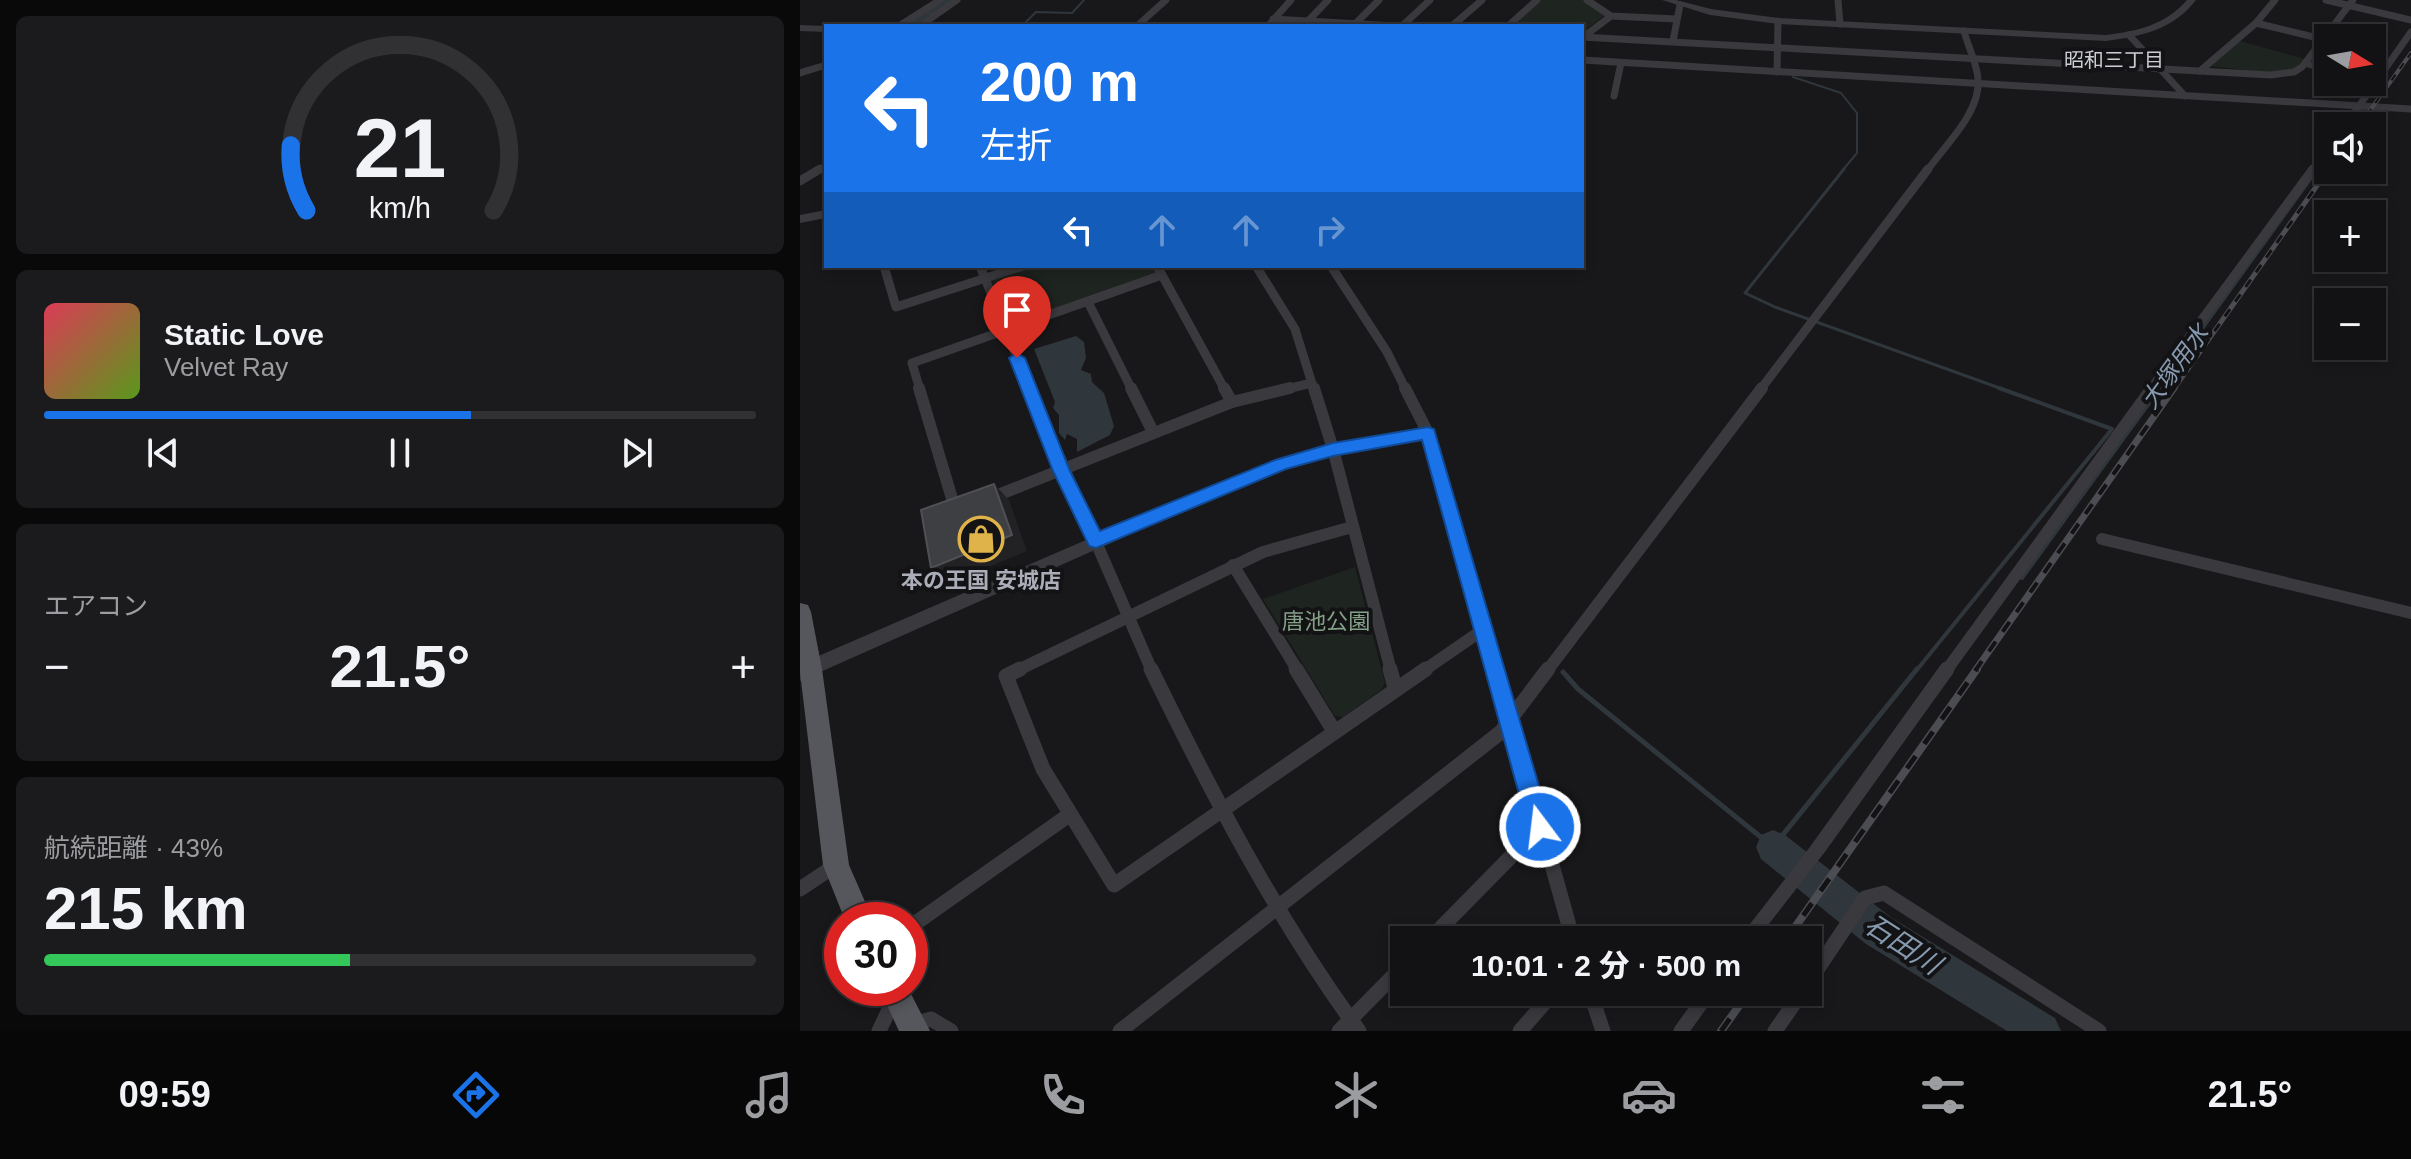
<!DOCTYPE html>
<html lang="ja">
<head>
<meta charset="utf-8">
<style>
  :root { --surface:#121113; --page:#1b1a1c; --text:#f1f3f6; --muted:#9c9da0; --line:#313133; --accent:#1a73e8 }
  body { margin:0; font-family:Arial,"Noto Sans JP",sans-serif; background:var(--page); color:var(--text); height:100vh; display:flex; flex-direction:column; font-size:30px; white-space:nowrap }
  * { box-sizing:border-box; margin:0 }
  p { font-size:26px; color:var(--muted) }
  .icon { flex:none; width:44px; height:44px; fill:none; stroke:currentColor; stroke-width:2; stroke-linecap:round; stroke-linejoin:round }
  .map { position:relative; flex:1; overflow:hidden }
  .drawer { display:flex; flex-direction:column; gap:16px; padding:16px; background:#0a090a; width:800px }
  .drawer>* { flex:none }
  .hud { position:absolute; left:24px; top:24px; width:760px; height:244px; border-radius:0px; box-shadow:0 4px 12px #0003,0 0 0 2px var(--line); background:#1a73e8; color:#fff; overflow:hidden }
  .needle { width:52px; rotate:101deg }
  .controls { position:absolute; left:1514px; top:24px; display:grid; gap:16px }
  .controls a { display:grid; place-items:center; width:72px; height:72px; border-radius:0px; background:var(--surface); box-shadow:0 4px 12px #0003,0 0 0 2px var(--line); font-size:40px }
  .speed { position:absolute; left:24px; top:902px; display:flex; gap:16px; font-size:40px; font-weight:700; text-align:center }
  .speed>* { display:grid; place-content:center; width:104px; height:104px; border-radius:50%; background:var(--surface); box-shadow:0 4px 12px #0003,0 0 0 2px var(--line); line-height:1 }
  .speed .limit { border:12px solid #d22; background:#fff; color:#111 }
  .pin { position:absolute; display:grid; place-items:center; width:68px; height:68px; color:#fff; margin:-82px -34px; border-radius:50% 50% 50% 0; rotate:-45deg; box-shadow:0 0 8px #0007 }
  .pin .icon { rotate:45deg }
  .me { position:absolute; width:88px; margin:-44px; rotate:345deg; stroke-linejoin:round; filter:drop-shadow(0 0 6px #0008) }
  .turn { display:flex; align-items:center; gap:28px; height:168px; padding:0 24px; font-size:36px }
  .turn .icon { width:104px; height:104px; stroke-width:2.5 }
  .turn b { display:block; font-size:56px; line-height:68px }
  .lanes { display:flex; align-items:center; height:76px; padding:0 24px; background:#0003; justify-content:center; gap:40px; direction:ltr }
  .lanes .off { opacity:.35 }
  .big { font-size:60px; font-weight:800; line-height:1.1 }
  .drawer .widget { flex:1; display:flex; flex-direction:column; justify-content:center; gap:12px; min-width:0; padding:0 28px; border-radius:12px; background:var(--page) }
  .drawer .dial { align-items:center; gap:0 }
  .dial svg { height:208px; overflow:visible; fill:none; stroke:var(--line); stroke-width:7; stroke-linecap:round; text-anchor:middle }
  .dial text { fill:var(--text); stroke:none }
  .song { display:flex; align-items:center; gap:24px }
  .cover { width:96px; height:96px; border-radius:12px; background:linear-gradient(135deg,hsl(350 70% 55%),hsl(90 70% 35%)) }
  .played { height:8px; border-radius:4px; background:linear-gradient(90deg,var(--accent) 60%,var(--line) 60%) }
  .keys { display:flex; justify-content:space-around; direction:ltr }
  .heat { display:flex; justify-content:space-between; align-items:center; font-size:44px; direction:ltr }
  .charge { height:12px; border-radius:6px; background:linear-gradient(90deg,#34c759 43%,var(--line) 0) }
  .trip { position:absolute; left:590px; top:926px; width:432px; height:80px; border-radius:0px; background:var(--surface); box-shadow:0 4px 12px #0003,0 0 0 2px var(--line); font-weight:800; line-height:80px; text-align:center }
  .tab-bar { display:flex; height:128px; justify-content:space-around; align-items:center; background:#070708; color:var(--muted) }
  .tab-bar .icon { width:56px; height:56px }
  .tab-bar .selected { color:var(--accent) }
  .tab-bar b { font-size:36px; color:var(--text) }
  main { display:flex; flex:1; min-height:0 }
  .map>svg:first-child { display:block }
  .green { fill:#1e241f }
  .water { fill:#2f363c }
  .lines { fill:none; stroke-linecap:round; stroke-linejoin:round }
  .stream-far3 { stroke:#2f363c; stroke-width:2 }
  .stream-far2 { stroke:#2f363c; stroke-width:3 }
  .stream-far1 { stroke:#2f363c; stroke-width:4 }
  .stream { stroke:#2f363c; stroke-width:5 }
  .river { fill:#2f363c; fill-rule:evenodd }
  .minor-far3 { stroke:#39393e; stroke-width:7 }
  .minor-far2 { stroke:#39393e; stroke-width:9 }
  .minor-far1 { stroke:#39393e; stroke-width:12 }
  .minor { stroke:#39393e; stroke-width:15 }
  .tertiary { fill:#39393e; fill-rule:evenodd }
  .primary { fill:#55575c; fill-rule:evenodd }
  .rail-far3-casing { stroke:#4c4d53; stroke-width:4 }
  .rail-far2-casing { stroke:#4c4d53; stroke-width:5 }
  .rail-far1-casing { stroke:#4c4d53; stroke-width:7 }
  .rail-casing { stroke:#4c4d53; stroke-width:8 }
  .rail-far3 { stroke:#131214; stroke-width:2; stroke-dasharray:7; stroke-linecap:butt }
  .rail-far2 { stroke:#131214; stroke-width:3; stroke-dasharray:9; stroke-linecap:butt }
  .rail-far1 { stroke:#131214; stroke-width:4; stroke-dasharray:12; stroke-linecap:butt }
  .rail { stroke:#131214; stroke-width:5; stroke-dasharray:15; stroke-linecap:butt }
  .shaded-wall { fill:#222123 }
  .building { fill:#3e3f42; stroke:#4f5055; stroke-width:2 }
  .route { fill:#1a73e8; stroke:#114b97; stroke-width:2 }
  .labels { text-anchor:middle; stroke-width:8; stroke-linejoin:round; paint-order:stroke }
  .far-neighbourhood-label { font-size:20px; fill:#ccced4; stroke:#131214 }
  .poi-label { font-size:22px; font-weight:bold; fill:#abaeb8; stroke:#131214 }
  .park-label { font-size:22px; fill:#84a087; stroke:#131214 }
  .water-label { font-size:24px; font-style:italic; fill:#869aaf; stroke:#131214 }
  .near-water-label { font-size:28px; font-style:italic; fill:#869aaf; stroke:#131214 }
</style>
</head>
<body>
<main>
<section class="drawer">
<div class="widget dial"><svg viewBox="0 0 100 80">
<path d="M14 69A42 42 0 1 1 86 69"/>
<path d="M14 69A42 42 0 0 1 8 44" stroke="#1a73e8"/>
<text x="50" y="56" font-size="32" font-weight="700">21</text>
<text x="50" y="72" font-size="11">km/h</text>
</svg></div>
<div class="widget">
<div class="song"><i class="cover"></i><div><b>Static Love</b><p>Velvet Ray</p></div></div>
<div class="played"></div>
<div class="keys"><svg class="icon" aria-label="previous" viewBox="0 0 24 24"><path d="M18 5L8 12l10 7zM5 5v14"/></svg><svg class="icon" aria-label="pause" viewBox="0 0 24 24"><path d="M8 5v14M16 5v14"/></svg><svg class="icon" aria-label="next" viewBox="0 0 24 24"><path d="M6 5l10 7-10 7zM19 5v14"/></svg></div>
</div>
<div class="widget"><p>エアコン</p>
<div class="heat"><a>−</a><b class="big">21.5°</b><a>+</a></div>
</div>
<div class="widget"><p>航続距離 · 43%</p><b class="big">215 km</b><div class="charge"></div></div>
</section>
<div class="map">
<svg width="1611" height="1031" viewBox="0 0 1611 1031">
  <rect width="100%" height="100%" fill="#181719"/>
  <g class="green">
    <path d="M741,0H783L806,14L782,33V26H713Z"/>
    <path d="M1440,41L1505,59L1493,70L1472,73L1410,66Z"/>
    <path d="M232,266H351L355,273L214,323L208,322L192,281Z"/>
    <path d="M555,567L585,683L581,690L543,717L535,716L463,599Z"/>
  </g>
  <path class="water" d="M276,336L284,342L286,358L281,370L291,374L292,382L304,393L314,426L310,435L277,452V439L267,434L265,440L259,433V415L253,408L255,402L234,349Z"/>
  <g class="lines">
    <g class="stream-far3">
      <path d="M222,26L236,12L272,13L284,0"/>
      <path d="M993,77L1041,93L1057,113V153L1042,171"/>
      <path d="M1550,126L1560,112H1566"/>
      <path d="M1517,171L1528,156"/>
    </g>
    <g class="stream-far2">
      <path d="M1044,169L945,293L975,307L1205,390"/>
      <path d="M1358,390L1518,169"/>
    </g>
    <g class="stream-far1">
      <path d="M1222,578L1360,388"/>
      <path d="M1116,671L1312,429L1199,388"/>
    </g>
    <path class="stream" d="M763,672L778,689L973,847L1117,669"/>
    <g class="river">
      <path d="M139,0H156L119,26H102Z"/>
      <path d="M973,830L985,835L1092,918L1255,1018L1261,1031H1207L1066,944L961,859L956,847L961,835Z"/>
    </g>
    <g class="minor-far3">
      <path d="M787,0L811,16L877,19"/>
      <path d="M1038,0L1040,24"/>
      <path d="M1526,0L1611,20"/>
      <path d="M473,19L595,26"/>
      <path d="M508,21L528,0"/>
      <path d="M1456,23L1522,39"/>
      <path d="M99,26L140,0"/>
      <path d="M120,26L157,0"/>
      <path d="M337,26L366,0"/>
      <path d="M468,26L491,0"/>
      <path d="M553,26L579,0"/>
      <path d="M602,26L630,0"/>
      <path d="M652,26L682,0"/>
      <path d="M708,26L737,0"/>
      <path d="M1329,35L1385,96"/>
      <path d="M782,37L1471,75L1494,72L1502,67L1553,0"/>
      <path d="M782,38L811,16"/>
      <path d="M873,41L880,5"/>
      <path d="M782,60L1611,109"/>
      <path d="M1508,64L1528,70"/>
      <path d="M1400,71L1456,23L1475,0"/>
      <path d="M977,72L978,21"/>
      <path d="M0,73L26,65"/>
      <path d="M814,96L821,63"/>
      <path d="M1545,126L1611,32"/>
      <path d="M17,171L26,166"/>
      <path d="M1127,171C1144,146 1181,113 1178,79C1177,63 1168,47 1164,31"/>
      <path d="M1512,171L1528,149"/>
    </g>
    <g class="minor-far2">
      <path d="M0,181L20,169"/>
      <path d="M84,266L96,307L223,266"/>
      <path d="M180,266L230,390"/>
      <path d="M357,266L425,390"/>
      <path d="M456,266L495,329L514,390"/>
      <path d="M531,266L587,352L606,390"/>
      <path d="M288,302L332,390"/>
      <path d="M120,390L112,363L362,275"/>
      <path d="M482,390L512,383"/>
      <path d="M960,390L1128,169"/>
      <path d="M1350,390L1513,169"/>
    </g>
    <g class="minor-far1">
      <path d="M119,388L156,512"/>
      <path d="M229,388L352,671"/>
      <path d="M331,388L353,432"/>
      <path d="M424,388L432,402"/>
      <path d="M514,388L533,449L591,671"/>
      <path d="M605,388L628,433L697,671"/>
      <path d="M188,499L432,402L490,388"/>
      <path d="M1302,539L1611,613"/>
      <path d="M433,565L498,671"/>
      <path d="M216,671L463,552L552,527"/>
      <path d="M623,671L684,629"/>
      <path d="M747,671L962,388"/>
      <path d="M1146,671L1352,388"/>
    </g>
    <g class="minor">
      <path d="M220,669L206,676L243,769L314,885L626,669"/>
      <path d="M351,669C412,794 477,919 559,1031"/>
      <path d="M496,669L534,731"/>
      <path d="M590,669L595,688"/>
      <path d="M748,669L711,718L773,940"/>
      <path d="M0,889L36,865"/>
      <path d="M110,927L269,815"/>
      <path d="M629,940L740,827"/>
      <path d="M947,940L1017,850L1147,669"/>
      <path d="M1008,983L1065,898L1084,893L1299,1031"/>
      <path d="M790,992L803,1031"/>
      <path d="M111,1025L131,1019L151,1031"/>
      <path d="M79,1031L96,995"/>
      <path d="M320,1031L701,732L711,718L697,669"/>
      <path d="M539,1031L604,965"/>
      <path d="M720,1031L754,992"/>
      <path d="M881,1031L909,992"/>
      <path d="M975,1031L1002,992"/>
    </g>
    <g class="tertiary">
      <path d="M862,0H876L911,9L978,18L1306,35C1338,31 1365,25 1387,0H1396C1373,30 1342,36 1306,41L978,24L910,15Z"/>
      <path d="M0,25L26,26V32L0,31Z"/>
      <path d="M26,210V218L0,223V215Z"/>
      <path d="M628,428L633,429L635,433L633,437L534,454L446,483L0,681V664L436,475L533,443Z"/>
    </g>
    <g class="primary">
      <path d="M0,603L8,605L11,612L22,669L49,865L73,920H45L23,865L0,672Z"/>
      <path d="M79,988H108L130,1031H99Z"/>
    </g>
    <g class="rail-far3-casing">
      <path id="rail-far3" d="M1559,126L1611,53"/>
    </g>
    <g class="rail-far2-casing">
      <path id="rail-far2" d="M1373,390L1528,170"/>
    </g>
    <g class="rail-far1-casing">
      <path id="rail-far1" d="M1175,671L1374,388"/>
    </g>
    <g class="rail-casing">
      <g id="rail">
        <path d="M986,940L1177,669"/>
        <path d="M921,1031L949,992"/>
      </g>
    </g>
    <use href="#rail-far3" class="rail-far3"/>
    <use href="#rail-far2" class="rail-far2"/>
    <use href="#rail-far1" class="rail-far1"/>
    <use href="#rail" class="rail"/>
  </g>
  <path class="shaded-wall" d="M194,484L209,500L227,551L148,584L131,568Z"/>
  <path class="building" d="M194,484L212,535L131,568L121,510Z"/>
  <path class="route" d="M217,353L225,358L270,471L300,531L475,460L533,443L628,427L634,429L751,827L748,835L740,838L731,835L728,827L622,440L533,456L486,469L296,548L289,546L253,471L209,358Z"/>
  <defs>
    <g id="shop-ring" transform="scale(2.3)"><circle r="9.5" fill="#131214" stroke="#dfb24a" stroke-width="1.5"/><path d="M-5-2.5h2.3a2.7 3.5 0 0 1 5.4 0H5L5.5 6h-11ZM-1.5-2.5h3a1.5 2.3 0 0 0-3 0Z" fill="#dfb24a"/></g>
  </defs>
  <g fill-rule="evenodd">
    <use href="#shop-ring" x="181" y="539"/>
  </g>
  <g class="labels">
    <g class="far-neighbourhood-label">
      <text x="1314" y="67">昭和三丁目</text>
    </g>
    <g class="poi-label">
      <text x="181" y="588">本の王国 安城店</text>
    </g>
    <g class="park-label">
      <text x="526" y="629">唐池公園</text>
    </g>
    <g class="water-label">
      <text transform="translate(1375 367) rotate(-54)" y="8">大塚用水</text>
    </g>
    <g class="near-water-label">
      <text transform="translate(1103 944) rotate(33)" y="10">石田川</text>
    </g>
  </g>
</svg>
<div class="controls">
<a><svg class="needle" viewBox="-14 -14 28 28"><path d="M0-13l5 13h-10z" fill="#e53935"/><path d="M0 13l5-13h-10z" fill="#9c9da0"/></svg></a>
<a><svg class="icon" aria-label="sound" viewBox="0 0 24 24"><path d="M4 9h4l5-4v14l-5-4H4zM17 9q2 3 0 6"/></svg></a>
<a>+</a>
<a>−</a>
</div>
<div class="speed"><div class="limit">30</div></div>
<div class="pin" style="left:217px;top:358px;background:#d93025"><svg class="icon" aria-label="arrive" viewBox="0 0 24 24"><path d="M6 21V4h12l-3 4 3 4H6"/></svg></div>
<svg class="me" style="left:740px;top:827px" viewBox="-20 -20 40 40"><circle r="17" fill="#1a73e8" stroke="#fff" stroke-width="3"/><path d="M0-11L8 9 0 5-8 9z" fill="#fff"/></svg>
<div class="trip">10:01 · 2 分 · 500 m</div>
<div class="hud">
<div class="turn"><svg class="icon" aria-label="left" viewBox="0 0 24 24"><path d="M17 20v-9H6M10 6l-5 5 5 5"/></svg><div><b>200 m</b>左折</div></div>
<div class="lanes"><svg class="icon" aria-label="left" viewBox="0 0 24 24"><path d="M17 20v-9H6M10 6l-5 5 5 5"/></svg><svg class="icon off" aria-label="ahead" viewBox="0 0 24 24"><path d="M12 20V5M6 11l6-6 6 6"/></svg><svg class="icon off" aria-label="ahead" viewBox="0 0 24 24"><path d="M12 20V5M6 11l6-6 6 6"/></svg><svg class="icon off" aria-label="right" viewBox="0 0 24 24"><path d="M7 20v-9h11M14 6l5 5-5 5"/></svg></div>
</div>
</div>
</main>
<nav class="tab-bar">
<b>09:59</b>
<svg class="icon selected" aria-label="directions" viewBox="0 0 24 24"><path d="M12 3l9 9-9 9-9-9zM9 14v-3h6M13 9l2 2-2 2"/></svg>
<svg class="icon" aria-label="music" viewBox="0 0 24 24"><path d="M9 18V5l10-2v13"/><circle cx="6" cy="18" r="3"/><circle cx="16" cy="16" r="3"/></svg>
<svg class="icon" aria-label="phone" viewBox="0 0 24 24"><path d="M5 4h4l2 5-3 2q2 4 5 5l2-3 5 2v4C11 20 4 13 5 4z"/></svg>
<svg class="icon" aria-label="climate" viewBox="0 0 24 24"><path d="M12 3v18M4 7l16 10M4 17L20 7"/></svg>
<svg class="icon" aria-label="car" viewBox="0 0 24 24"><path d="M5 17H2v-5l4-1 3-4h7l3 4 3 1v5h-3M9 17h6M6 11h13"/><circle cx="7" cy="17" r="2"/><circle cx="17" cy="17" r="2"/></svg>
<svg class="icon" aria-label="filters" viewBox="0 0 24 24"><path d="M4 7h16M4 17h16"/><circle cx="9" cy="7" r="2"/><circle cx="15" cy="17" r="2"/></svg>
<b>21.5°</b>
</nav>
</body>
</html>
